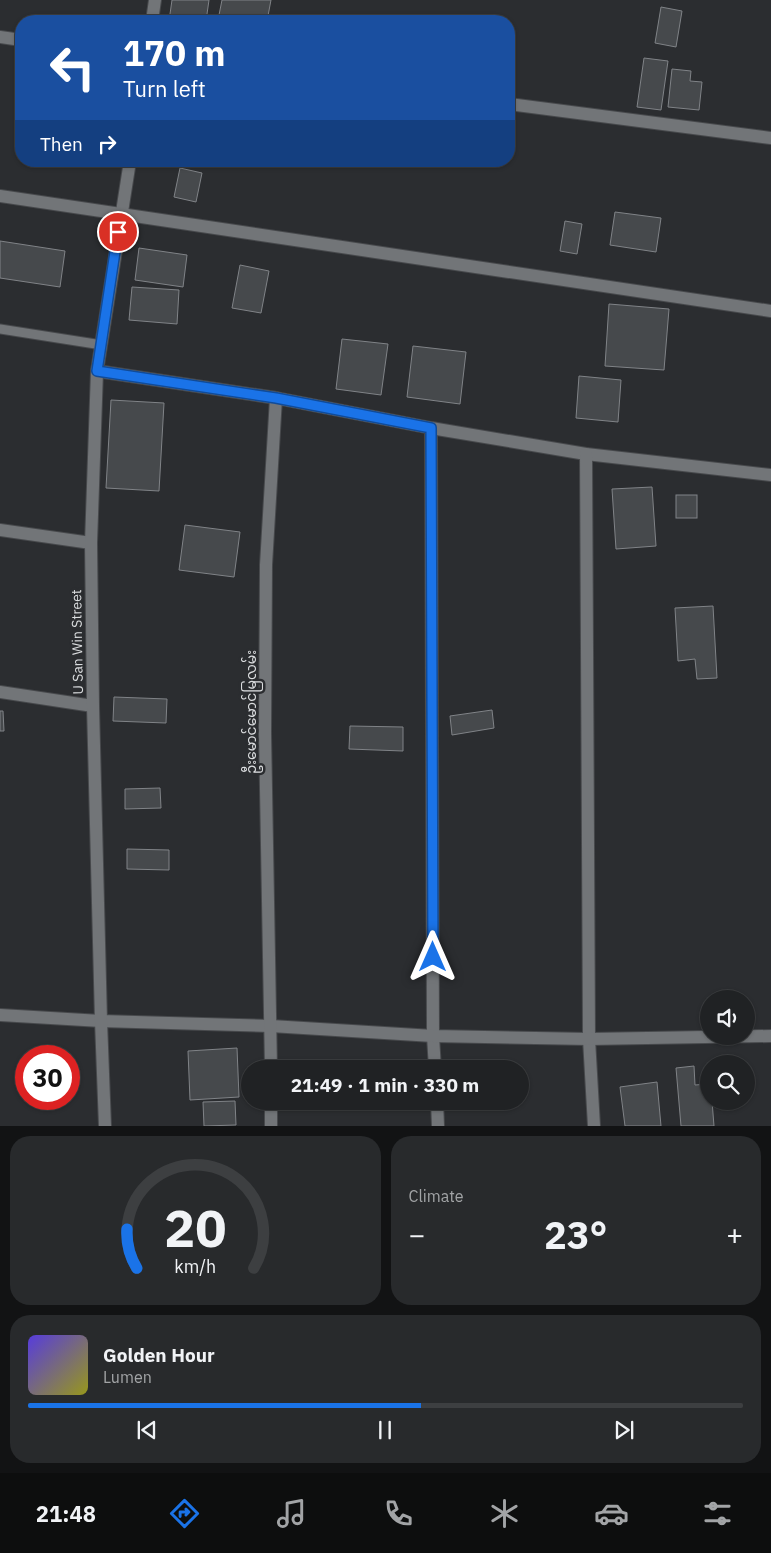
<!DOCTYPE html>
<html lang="en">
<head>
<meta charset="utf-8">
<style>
  :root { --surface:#202224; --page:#282a2c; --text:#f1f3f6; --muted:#a2a4a6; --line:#3d3f41; --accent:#1a73e8 }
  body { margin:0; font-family:"IBM Plex Sans","Noto Sans Myanmar",sans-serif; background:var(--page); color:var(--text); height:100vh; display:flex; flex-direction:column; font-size:19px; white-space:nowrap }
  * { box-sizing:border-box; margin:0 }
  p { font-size:16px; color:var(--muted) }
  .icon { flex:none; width:28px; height:28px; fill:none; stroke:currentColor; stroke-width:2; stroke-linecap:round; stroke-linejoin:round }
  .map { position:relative; height:1126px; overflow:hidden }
  .drawer { display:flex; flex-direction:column; gap:10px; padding:10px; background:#121314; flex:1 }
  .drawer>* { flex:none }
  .banner { position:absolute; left:15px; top:15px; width:500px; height:152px; border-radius:20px; box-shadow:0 1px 4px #0004,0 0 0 1px var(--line); background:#1a4fa0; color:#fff; overflow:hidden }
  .fabs { position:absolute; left:700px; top:990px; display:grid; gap:10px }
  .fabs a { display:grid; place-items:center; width:55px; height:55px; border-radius:50%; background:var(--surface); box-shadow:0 1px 4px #0004,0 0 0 1px var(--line); font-size:25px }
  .speed { position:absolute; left:15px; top:1045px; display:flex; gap:10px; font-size:25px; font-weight:700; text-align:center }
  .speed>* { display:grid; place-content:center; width:65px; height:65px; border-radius:50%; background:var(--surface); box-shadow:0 1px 4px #0004,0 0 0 1px var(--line); line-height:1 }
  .speed .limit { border:8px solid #d22; background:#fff; color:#111 }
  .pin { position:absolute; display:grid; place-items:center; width:42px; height:42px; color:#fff; margin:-21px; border:2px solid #fff; border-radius:50%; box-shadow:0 1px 5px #0007 }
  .me { position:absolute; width:55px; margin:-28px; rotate:0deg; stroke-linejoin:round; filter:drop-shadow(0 0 4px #0008) }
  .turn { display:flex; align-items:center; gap:18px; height:105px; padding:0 25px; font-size:22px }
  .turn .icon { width:65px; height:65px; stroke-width:2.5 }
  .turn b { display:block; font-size:35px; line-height:42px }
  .then { display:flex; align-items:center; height:48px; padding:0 25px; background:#0003; gap:10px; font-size:19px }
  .big { font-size:38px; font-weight:700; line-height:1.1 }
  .drawer .tile { flex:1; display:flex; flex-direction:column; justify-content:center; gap:8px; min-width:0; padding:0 18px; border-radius:20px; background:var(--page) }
  .drawer .dial { align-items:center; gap:0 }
  .dial svg { height:130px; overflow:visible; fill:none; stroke:var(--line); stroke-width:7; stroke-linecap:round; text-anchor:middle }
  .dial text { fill:var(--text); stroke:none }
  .song { display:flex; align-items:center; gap:15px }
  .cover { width:60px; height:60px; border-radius:8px; background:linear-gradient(135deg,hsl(250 70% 55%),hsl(60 70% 35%)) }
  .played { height:5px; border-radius:2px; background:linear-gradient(90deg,var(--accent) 55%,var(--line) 55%) }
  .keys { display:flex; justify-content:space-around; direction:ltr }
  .heat { display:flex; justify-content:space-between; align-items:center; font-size:28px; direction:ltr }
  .drawer .tiles { flex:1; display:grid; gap:10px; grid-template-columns:1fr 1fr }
  .tile:last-child { grid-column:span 2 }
  .trip { position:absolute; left:241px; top:1060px; width:288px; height:50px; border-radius:25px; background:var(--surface); box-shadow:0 1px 4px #0004,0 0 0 1px var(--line); font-weight:700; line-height:50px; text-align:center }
  .tabs { display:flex; height:80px; justify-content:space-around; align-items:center; background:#0d0e0e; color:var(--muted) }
  .tabs .icon { width:35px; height:35px }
  .tabs .active { color:var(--accent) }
  .tabs b { font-size:22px; color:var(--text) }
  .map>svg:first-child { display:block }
  .building { fill:#46494c; stroke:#808387 }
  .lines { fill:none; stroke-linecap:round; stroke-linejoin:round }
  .lane-casing { stroke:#47494c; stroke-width:11 }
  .street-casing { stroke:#47494c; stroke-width:14 }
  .lane { stroke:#727578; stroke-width:9 }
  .street { stroke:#727578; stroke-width:12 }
  .route-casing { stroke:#114b97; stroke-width:12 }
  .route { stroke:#1a73e8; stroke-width:9 }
  .labels { text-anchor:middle; stroke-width:5; stroke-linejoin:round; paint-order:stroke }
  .street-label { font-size:14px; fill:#dbdddf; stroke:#2b2d30 }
</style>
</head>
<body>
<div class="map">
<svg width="771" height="1126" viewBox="0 0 771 1126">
  <rect width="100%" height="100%" fill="#2b2d30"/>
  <g class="building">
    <path d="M172,0H209L206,21H169Z"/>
    <path d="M222,0H271L267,21L218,20Z"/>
    <path d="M661,7L682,11L676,47L655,43Z"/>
    <path d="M644,58L668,61L661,110L637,107Z"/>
    <path d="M672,69L691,71L690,81L702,82L699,110L668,107Z"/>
    <path d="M180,168L202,173L196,202L174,197Z"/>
    <path d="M615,212L661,218L656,252L610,245Z"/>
    <path d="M565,221L582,224L577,254L560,251Z"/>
    <path d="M0,241L65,251L60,287L0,278Z"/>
    <path d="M139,248L187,255L183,287L135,280Z"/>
    <path d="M240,265L269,271L261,313L232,308Z"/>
    <path d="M132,287L179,290L177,324L129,320Z"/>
    <path d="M609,304L669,309L664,370L605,366Z"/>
    <path d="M342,339L388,344L381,395L336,389Z"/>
    <path d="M413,346L466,352L460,404L407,397Z"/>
    <path d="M579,376L621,380L618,422L576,418Z"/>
    <path d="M111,400L164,403L159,491L106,488Z"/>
    <path d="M652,487L656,546L616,549L612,489Z"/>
    <rect x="676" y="495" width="21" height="23"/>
    <path d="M185,525L240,532L234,577L179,570Z"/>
    <path d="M713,606L717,678L697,679L695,659L678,661L675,608Z"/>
    <path d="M114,697L167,699L166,723L113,721Z"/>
    <path d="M492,710L494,728L452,735L450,716Z"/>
    <path d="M0,711H3L4,731H0Z"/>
    <path d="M350,726L403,727V751L349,749Z"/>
    <path d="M160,788L161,808L125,809V789Z"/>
    <path d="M127,849L169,850V870L127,869Z"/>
    <path d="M237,1048L239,1097L190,1100L188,1051Z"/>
    <path d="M334,1062L335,1069H289V1064Z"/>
    <path d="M694,1066L695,1085L709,1084V1101H712L714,1126H681L676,1068Z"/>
    <path d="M657,1082L661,1126H625L620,1087Z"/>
    <path d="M235,1101L236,1125L204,1126L203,1102Z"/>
  </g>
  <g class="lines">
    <g class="lane-casing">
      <path id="lane" d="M0,329L102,345"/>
    </g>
    <g class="street-casing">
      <g id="street">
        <path d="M152,21L155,0"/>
        <path d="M0,37L21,40"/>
        <path d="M509,104L771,138"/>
        <path d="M0,196L771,311"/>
        <path d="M97,371L276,398L431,428L586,454L771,475"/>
        <path d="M431,428L433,1036L435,1069"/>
        <path d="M586,454L589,1039L594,1126"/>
        <path d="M0,530L91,543"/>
        <path d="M0,692L93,706"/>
        <path d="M0,1015L101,1021L271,1026L433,1036L589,1039L771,1036"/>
        <path d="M271,1069L265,733L266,565L276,398"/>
        <path d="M271,1101V1126"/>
        <path d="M437,1101L438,1126"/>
        <path d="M105,1126L101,1021L93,706L91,543L97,371L130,161"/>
      </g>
    </g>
    <use href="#lane" class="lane"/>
    <use href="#street" class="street"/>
  </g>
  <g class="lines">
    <g class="route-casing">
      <path id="route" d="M118,232L97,371L276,398L431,428L433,957"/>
    </g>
    <use href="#route" class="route"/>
  </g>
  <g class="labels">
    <g class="street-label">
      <text transform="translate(77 642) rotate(-91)" y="5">U San Win Street</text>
      <text transform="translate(251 712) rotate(-90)" y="5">ဦးမောင်မောင်မြလမ်း</text>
    </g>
  </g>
</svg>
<div class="fabs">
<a><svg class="icon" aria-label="sound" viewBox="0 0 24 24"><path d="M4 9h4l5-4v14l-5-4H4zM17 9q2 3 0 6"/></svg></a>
<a><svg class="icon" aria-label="search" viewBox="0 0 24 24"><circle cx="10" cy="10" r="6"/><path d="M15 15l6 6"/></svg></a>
</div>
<div class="speed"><div class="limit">30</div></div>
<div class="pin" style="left:118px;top:232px;background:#d93025"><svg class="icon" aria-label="arrive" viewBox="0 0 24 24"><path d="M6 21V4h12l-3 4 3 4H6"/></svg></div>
<svg class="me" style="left:433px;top:957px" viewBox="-20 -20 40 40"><path d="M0-17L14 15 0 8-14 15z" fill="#1a73e8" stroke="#fff" stroke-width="4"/></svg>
<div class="trip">21:49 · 1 min · 330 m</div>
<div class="banner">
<div class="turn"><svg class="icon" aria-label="left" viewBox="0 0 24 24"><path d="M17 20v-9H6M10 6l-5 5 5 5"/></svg><div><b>170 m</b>Turn left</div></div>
<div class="then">Then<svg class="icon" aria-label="right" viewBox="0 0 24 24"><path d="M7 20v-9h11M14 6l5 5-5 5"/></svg></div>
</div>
</div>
<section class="drawer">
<div class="tiles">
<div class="tile dial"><svg viewBox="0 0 100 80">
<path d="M14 69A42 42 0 1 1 86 69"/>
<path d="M14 69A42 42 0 0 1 8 45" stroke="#1a73e8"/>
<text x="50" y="56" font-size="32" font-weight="700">20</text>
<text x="50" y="72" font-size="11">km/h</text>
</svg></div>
<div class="tile"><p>Climate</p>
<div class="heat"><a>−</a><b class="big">23°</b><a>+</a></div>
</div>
<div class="tile">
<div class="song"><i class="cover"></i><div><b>Golden Hour</b><p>Lumen</p></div></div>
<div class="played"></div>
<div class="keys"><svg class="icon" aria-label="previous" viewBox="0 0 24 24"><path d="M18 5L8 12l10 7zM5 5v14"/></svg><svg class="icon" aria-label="pause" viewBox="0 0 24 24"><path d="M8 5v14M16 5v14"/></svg><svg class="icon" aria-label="next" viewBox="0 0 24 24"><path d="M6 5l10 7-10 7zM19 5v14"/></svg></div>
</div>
</div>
</section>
<nav class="tabs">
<b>21:48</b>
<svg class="icon active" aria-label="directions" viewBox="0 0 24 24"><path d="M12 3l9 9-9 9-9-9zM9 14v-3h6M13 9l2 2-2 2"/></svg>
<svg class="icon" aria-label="music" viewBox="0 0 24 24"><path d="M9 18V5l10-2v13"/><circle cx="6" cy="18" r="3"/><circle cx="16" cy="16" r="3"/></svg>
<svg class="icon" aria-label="phone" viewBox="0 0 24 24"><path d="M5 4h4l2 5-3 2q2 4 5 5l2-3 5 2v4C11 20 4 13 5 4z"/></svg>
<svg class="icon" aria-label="climate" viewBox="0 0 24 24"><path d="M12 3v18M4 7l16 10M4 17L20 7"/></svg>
<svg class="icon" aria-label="car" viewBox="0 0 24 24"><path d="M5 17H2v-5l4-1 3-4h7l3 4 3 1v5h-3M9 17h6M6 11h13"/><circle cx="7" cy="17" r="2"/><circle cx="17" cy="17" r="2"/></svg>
<svg class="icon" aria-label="filters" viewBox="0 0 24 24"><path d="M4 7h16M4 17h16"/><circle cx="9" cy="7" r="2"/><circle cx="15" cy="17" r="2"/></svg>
</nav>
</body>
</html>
